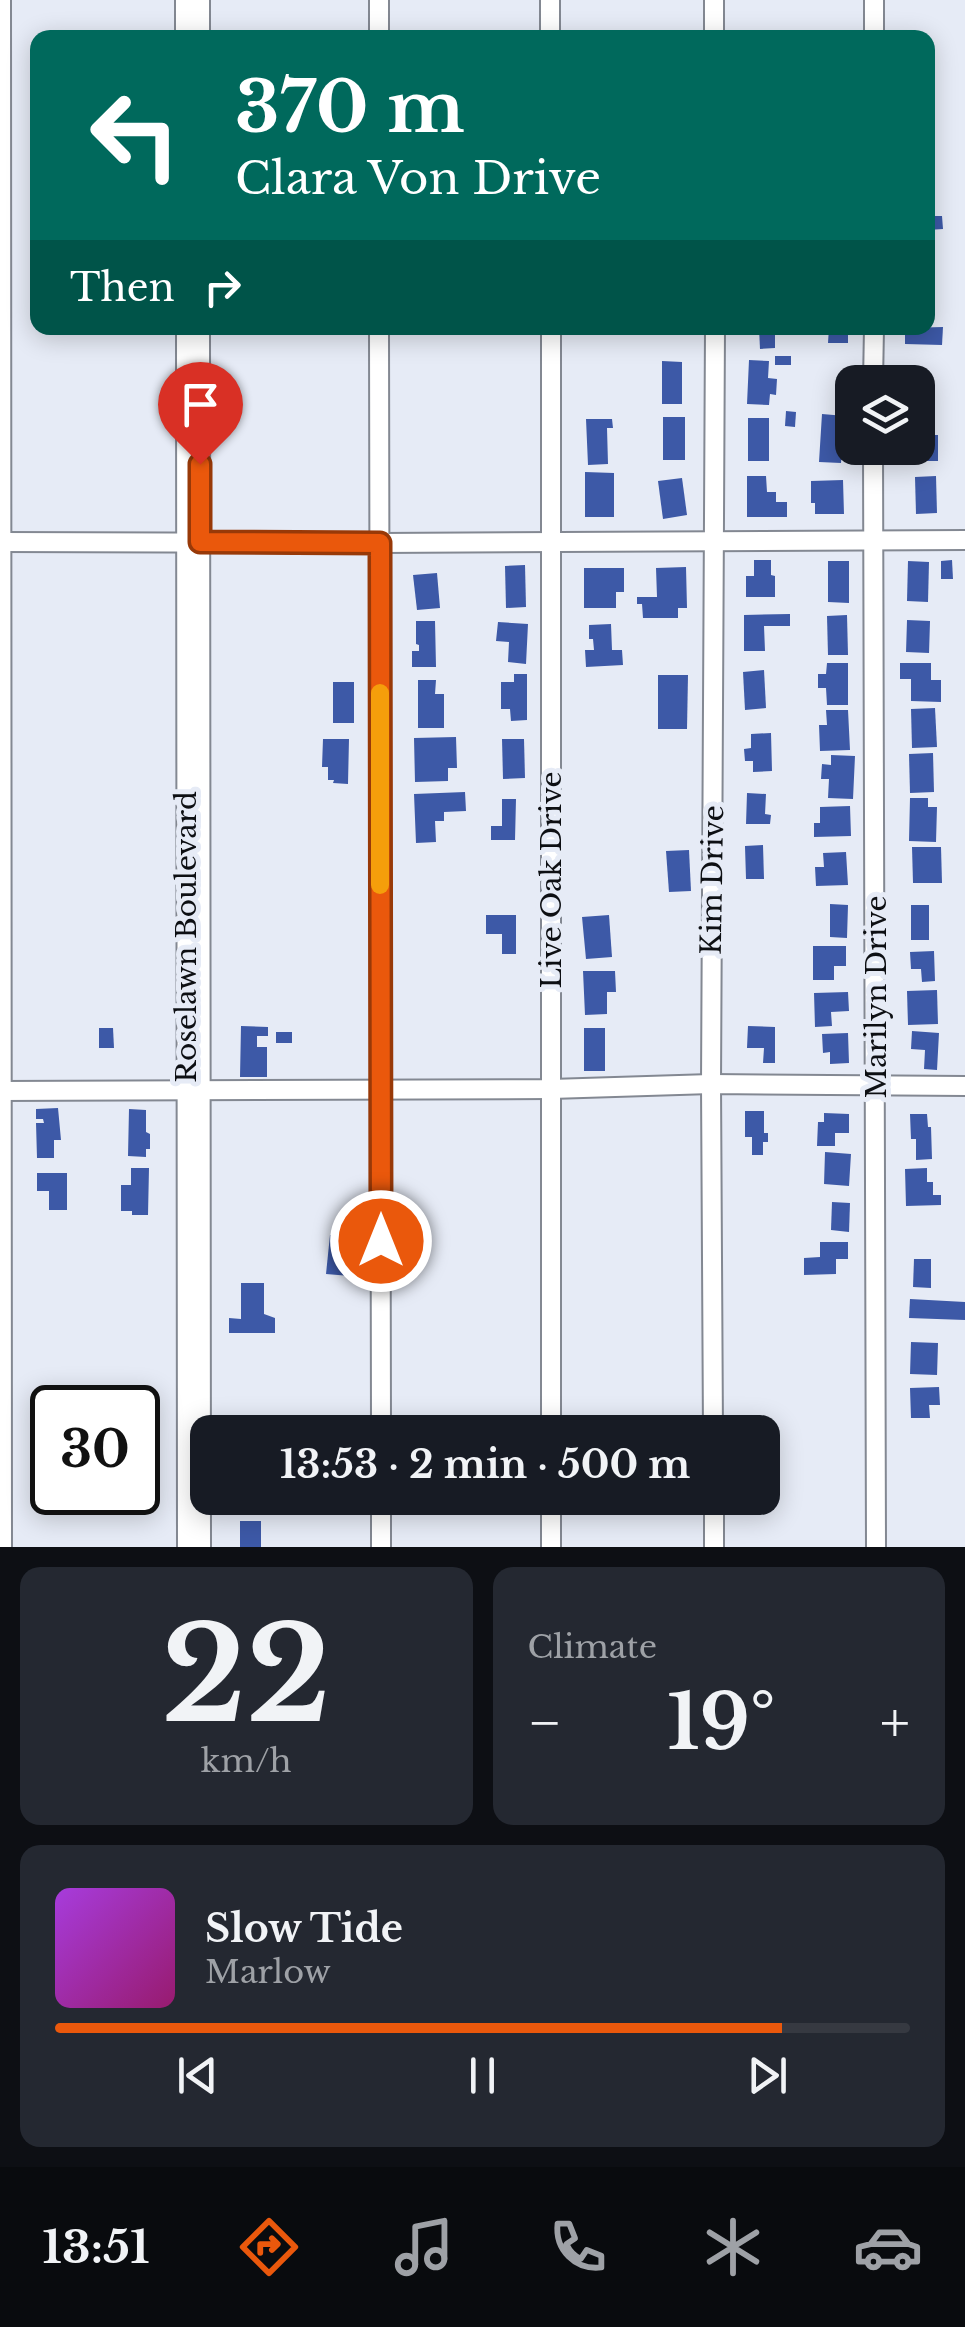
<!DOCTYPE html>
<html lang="en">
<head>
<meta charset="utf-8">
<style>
	body { margin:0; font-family:"Libre Baskerville",serif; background:#242831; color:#f1f3f6; height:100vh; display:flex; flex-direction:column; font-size:38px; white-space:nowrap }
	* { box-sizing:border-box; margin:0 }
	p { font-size:32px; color:#9ea1a6 }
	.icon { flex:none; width:55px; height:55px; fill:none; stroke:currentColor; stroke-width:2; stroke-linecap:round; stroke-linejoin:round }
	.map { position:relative; height:1547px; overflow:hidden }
	.sheet { display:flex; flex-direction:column; gap:20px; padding:20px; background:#0d0f14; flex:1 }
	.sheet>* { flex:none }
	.hud { position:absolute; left:30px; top:30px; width:905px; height:305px; border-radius:20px; box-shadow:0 5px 25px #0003; background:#00695c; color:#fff; overflow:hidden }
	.tools { position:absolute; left:835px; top:365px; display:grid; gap:20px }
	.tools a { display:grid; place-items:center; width:100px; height:100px; border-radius:20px; background:#171b24; box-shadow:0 5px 25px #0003; font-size:50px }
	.speed { position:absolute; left:30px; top:1385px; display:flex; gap:20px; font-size:50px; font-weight:700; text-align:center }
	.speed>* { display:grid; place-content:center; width:130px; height:130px; border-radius:50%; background:#171b24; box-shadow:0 5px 25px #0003; line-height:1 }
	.speed .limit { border:5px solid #111; border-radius:15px; background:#fff; color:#111 }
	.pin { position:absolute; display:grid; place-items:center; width:85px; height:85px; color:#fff; margin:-102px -42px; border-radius:50% 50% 50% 0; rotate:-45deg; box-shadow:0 0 10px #0007 }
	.pin .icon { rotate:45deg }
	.me { position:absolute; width:110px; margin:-55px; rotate:0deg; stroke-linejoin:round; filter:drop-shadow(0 0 8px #0008) }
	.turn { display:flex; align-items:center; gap:35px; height:210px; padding:0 40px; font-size:45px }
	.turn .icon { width:130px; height:130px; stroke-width:2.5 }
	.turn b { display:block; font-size:70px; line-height:85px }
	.then { display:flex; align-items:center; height:95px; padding:0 40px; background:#0003; gap:20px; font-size:38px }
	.big { font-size:75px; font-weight:700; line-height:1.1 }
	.sheet .tile { flex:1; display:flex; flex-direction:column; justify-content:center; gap:15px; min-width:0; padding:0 35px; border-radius:20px; background:#242831 }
	.sheet .dial { align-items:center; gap:0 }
	.dial b { font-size:130px; line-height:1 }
	.song { display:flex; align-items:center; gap:30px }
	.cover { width:120px; height:120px; border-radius:15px; background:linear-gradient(135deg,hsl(280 70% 55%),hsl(320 70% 35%)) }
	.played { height:10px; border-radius:5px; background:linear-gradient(90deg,#ea580c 85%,#363941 85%) }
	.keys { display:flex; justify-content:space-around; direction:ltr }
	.heat { display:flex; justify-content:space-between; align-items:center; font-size:55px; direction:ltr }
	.sheet .tiles { flex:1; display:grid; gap:20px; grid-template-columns:1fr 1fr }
	.tile:last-child { grid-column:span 2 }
	.trip { position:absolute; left:190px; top:1415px; width:590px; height:100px; border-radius:20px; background:#171b24; box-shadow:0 5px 25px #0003; font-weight:700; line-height:100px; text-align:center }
	.tabs { display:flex; height:160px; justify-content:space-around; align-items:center; background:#090b0e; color:#9ea1a6 }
	.tabs .icon { width:70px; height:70px }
	.tabs .current { color:#ea580c }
	.tabs b { font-size:45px; color:#f1f3f6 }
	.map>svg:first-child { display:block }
</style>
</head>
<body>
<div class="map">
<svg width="965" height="1547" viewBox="0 0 965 1547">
	<rect width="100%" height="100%" fill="#e6ebf6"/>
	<g fill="#3d59a7">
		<polygon points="928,174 930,174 933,216 942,216 943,229 928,230"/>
		<polygon points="943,327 942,345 905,344 905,328"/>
		<polygon points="759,328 775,328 775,348 760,349"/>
		<polygon points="829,328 848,328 848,343 828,343"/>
		<rect x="775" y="356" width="16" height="9"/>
		<polygon points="749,360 769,361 768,378 777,379 776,395 770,394 769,405 747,404"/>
		<polygon points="662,361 682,362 682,404 662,404"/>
		<polygon points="786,411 796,412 795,427 785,426"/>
		<polygon points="822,414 845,416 841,463 819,462"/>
		<polygon points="918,415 928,415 928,435 938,435 938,461 905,461 904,448 918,448"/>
		<rect x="663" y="417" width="22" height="43"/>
		<rect x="748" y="418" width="21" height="43"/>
		<polygon points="586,419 612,419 613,428 607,428 608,464 588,465"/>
		<polygon points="585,472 614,473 614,517 585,517"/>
		<polygon points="747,476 766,476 767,492 776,492 776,502 787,502 787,517 747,517"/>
		<polygon points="936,476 937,513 916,514 915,477"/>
		<polygon points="682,478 687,515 663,519 658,481"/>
		<polygon points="843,480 844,514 815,514 815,503 811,503 811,481"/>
		<polygon points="754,560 771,560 771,575 775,576 775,597 746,597 746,576 754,576"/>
		<polygon points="952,560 953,579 941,579 941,561"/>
		<polygon points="828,561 849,561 849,603 828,602"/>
		<polygon points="908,561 929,562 928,602 907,601"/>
		<polygon points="525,565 526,607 506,608 505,566"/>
		<polygon points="686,567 687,608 678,608 678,618 643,618 642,604 637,604 637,597 657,597 656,568"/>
		<polygon points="584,568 624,568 624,592 616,592 616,608 584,608"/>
		<polygon points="437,573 440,608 417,610 413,575"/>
		<polygon points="790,614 790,626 764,626 765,651 744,651 744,615"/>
		<polygon points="847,615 848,655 828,655 827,616"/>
		<polygon points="907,620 930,621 929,653 906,652"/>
		<polygon points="416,621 435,621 436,667 412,667 412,651 419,651 419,645 416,644"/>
		<polygon points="498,622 528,624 526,664 508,662 509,642 496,641"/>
		<polygon points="611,624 612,650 622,650 623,665 586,667 585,650 594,650 593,639 589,639 589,625"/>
		<polygon points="827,663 848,663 848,705 827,705 826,688 818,688 818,674 826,674"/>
		<polygon points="900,663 931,663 931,680 941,680 941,702 911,701 911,679 900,679"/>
		<polygon points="764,670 766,708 745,710 743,672"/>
		<polygon points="514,674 527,674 527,720 511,721 510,709 501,709 501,682 514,682"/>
		<polygon points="658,675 688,675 687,729 658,729"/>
		<polygon points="418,680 436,680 435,694 444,694 444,728 418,728"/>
		<rect x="333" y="682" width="21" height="41"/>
		<polygon points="935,708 937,747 912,748 911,709"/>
		<polygon points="826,710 848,710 850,750 820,751 819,725 827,725"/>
		<polygon points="771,733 772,771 753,772 753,761 745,761 744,749 751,748 751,734"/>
		<polygon points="456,737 457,768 448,768 448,781 415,782 414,738"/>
		<polygon points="323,739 349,739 348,784 333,783 334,780 328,780 328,767 322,767"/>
		<polygon points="502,739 524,739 525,778 503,779"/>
		<polygon points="933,753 934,792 910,793 909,754"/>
		<polygon points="831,755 855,756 853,799 828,798 829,779 821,779 822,764 831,765"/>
		<polygon points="465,792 466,811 444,812 444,821 435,821 436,842 416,843 414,794"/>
		<polygon points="747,793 766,794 765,814 771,815 770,824 746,824"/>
		<polygon points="910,798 928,798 928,807 937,807 936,842 909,841"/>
		<polygon points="502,799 516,799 515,840 491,840 491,826 502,826"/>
		<polygon points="850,806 851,836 814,837 814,823 820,823 820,807"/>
		<polygon points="763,845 764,879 746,879 745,846"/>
		<polygon points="912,847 941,847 942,883 913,883"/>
		<polygon points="689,850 691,891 669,892 666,851"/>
		<polygon points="846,852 848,885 816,886 815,867 824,867 823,853"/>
		<polygon points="830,904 848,905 847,938 830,937"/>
		<rect x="911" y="905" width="18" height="35"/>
		<polygon points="486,915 516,915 516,954 502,954 502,934 486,934"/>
		<polygon points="609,915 612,957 586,959 582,917"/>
		<polygon points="813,946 846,946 846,966 834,966 834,980 813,980"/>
		<polygon points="934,951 935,981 922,982 921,969 911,969 910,952"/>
		<polygon points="583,971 615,971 616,992 607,992 607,1014 585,1015"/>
		<polygon points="937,990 938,1024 908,1025 907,991"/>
		<polygon points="848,992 849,1011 831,1012 832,1026 815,1027 814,993"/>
		<polygon points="241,1026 268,1027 268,1036 257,1036 257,1047 267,1047 267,1077 240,1077"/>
		<polygon points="748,1026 775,1027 775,1063 763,1063 764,1048 747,1048"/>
		<polygon points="99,1028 113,1028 114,1048 99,1048"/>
		<rect x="584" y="1028" width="21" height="43"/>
		<polygon points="912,1031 939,1033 937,1070 924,1069 925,1050 911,1049"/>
		<rect x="276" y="1032" width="16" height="11"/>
		<polygon points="848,1033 849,1063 830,1064 830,1052 823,1053 822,1034"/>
		<polygon points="58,1108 61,1140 54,1140 54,1158 37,1158 36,1123 44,1123 43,1119 36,1119 36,1109"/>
		<polygon points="129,1109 146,1110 146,1132 150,1134 150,1149 146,1149 146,1157 128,1156"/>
		<polygon points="745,1111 764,1111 764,1133 768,1133 768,1142 763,1142 763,1155 752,1155 752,1137 745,1137"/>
		<polygon points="824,1113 849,1114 849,1133 835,1133 835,1146 817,1146 818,1122 824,1122"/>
		<polygon points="910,1114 927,1114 928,1127 931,1127 932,1159 916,1160 916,1139 911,1139"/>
		<polygon points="825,1152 851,1154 849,1186 824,1184"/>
		<polygon points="131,1168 149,1168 148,1215 132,1215 132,1211 121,1211 121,1185 131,1185"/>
		<polygon points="927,1168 927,1182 933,1182 933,1195 941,1195 941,1205 906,1206 905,1169"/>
		<polygon points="37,1173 67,1173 67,1210 49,1210 49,1191 37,1191"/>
		<polygon points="832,1202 850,1203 849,1232 831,1230"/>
		<polygon points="330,1235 354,1237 350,1276 326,1274"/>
		<polygon points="820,1242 848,1242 848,1259 836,1259 836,1274 804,1275 804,1258 820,1257"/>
		<polygon points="914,1259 931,1259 931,1288 913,1287"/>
		<polygon points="241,1283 264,1283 264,1314 275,1318 275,1333 229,1333 229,1318 241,1319"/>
		<polygon points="910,1299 965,1302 965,1320 909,1318"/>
		<polygon points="911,1342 938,1343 937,1375 910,1374"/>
		<polygon points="939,1387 940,1405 929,1405 930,1418 911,1418 910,1388"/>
		<rect x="241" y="1498" width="29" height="8"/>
		<rect x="240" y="1521" width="21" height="26"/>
	</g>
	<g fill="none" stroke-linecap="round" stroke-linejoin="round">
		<g stroke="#838892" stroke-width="22">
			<g id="minor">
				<polyline points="1,0 2,1547"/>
				<polyline points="185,0 185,38"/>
				<polyline points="200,0 200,38"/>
				<polyline points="379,0 379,38"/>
				<polyline points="550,0 550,38"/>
				<polyline points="714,0 714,38"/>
				<polyline points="874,38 874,0"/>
				<polyline points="186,328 187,1547"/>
				<polyline points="200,328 201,1547"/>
				<polyline points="379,328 381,1432"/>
				<polyline points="551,328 551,1432"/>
				<polyline points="873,382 874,328"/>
				<polyline points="873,448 876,1547"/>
				<polyline points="0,542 380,543 965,540"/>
				<polyline points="0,1091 551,1089 711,1084 965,1086"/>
				<polyline points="713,1432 711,1084 715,328"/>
				<polyline points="381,1498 381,1547"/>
				<polyline points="551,1498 551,1547"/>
				<polyline points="714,1498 714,1547"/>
			</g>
		</g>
		<use href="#minor" stroke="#fff" stroke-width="18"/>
	</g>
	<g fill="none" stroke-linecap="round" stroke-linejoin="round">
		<g stroke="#983908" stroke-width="25">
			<polyline id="route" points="200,464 200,542 380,543 381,1241"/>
		</g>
		<use href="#route" stroke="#ea580c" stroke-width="18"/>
		<polyline stroke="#f59e0b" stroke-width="18" points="380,693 380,885"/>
	</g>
	<g text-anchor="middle" stroke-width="10" stroke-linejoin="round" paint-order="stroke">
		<g font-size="28" fill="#0d0f13" stroke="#e6ebf6">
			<text transform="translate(551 880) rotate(-90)" y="10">Live Oak Drive</text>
			<text transform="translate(712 880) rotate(-89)" y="10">Kim Drive</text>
			<text transform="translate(186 937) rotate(-90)" y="10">Roselawn Boulevard</text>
			<text transform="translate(876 997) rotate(-90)" y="10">Marilyn Drive</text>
		</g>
	</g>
</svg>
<div class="tools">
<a><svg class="icon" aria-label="layers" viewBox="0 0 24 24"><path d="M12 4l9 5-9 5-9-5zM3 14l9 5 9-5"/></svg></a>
</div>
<div class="speed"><div class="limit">30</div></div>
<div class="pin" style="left:200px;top:464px;background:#d93025"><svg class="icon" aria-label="arrive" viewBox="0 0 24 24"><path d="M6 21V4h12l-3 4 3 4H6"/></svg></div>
<svg class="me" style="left:381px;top:1241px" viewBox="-20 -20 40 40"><circle r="17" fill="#ea580c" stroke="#fff" stroke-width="3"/><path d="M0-11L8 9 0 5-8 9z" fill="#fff"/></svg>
<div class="trip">13:53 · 2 min · 500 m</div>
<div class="hud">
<div class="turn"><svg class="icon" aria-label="left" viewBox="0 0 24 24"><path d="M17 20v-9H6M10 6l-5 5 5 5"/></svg><div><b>370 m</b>Clara Von Drive</div></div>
<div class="then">Then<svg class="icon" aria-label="right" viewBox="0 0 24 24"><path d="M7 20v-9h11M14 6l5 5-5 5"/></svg></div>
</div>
</div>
<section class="sheet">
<div class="tiles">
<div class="tile dial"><b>22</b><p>km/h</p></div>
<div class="tile"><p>Climate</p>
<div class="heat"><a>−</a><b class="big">19°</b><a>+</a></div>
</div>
<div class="tile">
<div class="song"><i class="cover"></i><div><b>Slow Tide</b><p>Marlow</p></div></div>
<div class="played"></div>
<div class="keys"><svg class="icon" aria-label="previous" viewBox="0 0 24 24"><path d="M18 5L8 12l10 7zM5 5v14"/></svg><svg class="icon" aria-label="pause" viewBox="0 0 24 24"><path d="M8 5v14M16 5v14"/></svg><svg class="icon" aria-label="next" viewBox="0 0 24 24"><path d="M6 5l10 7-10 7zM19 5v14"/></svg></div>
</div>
</div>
</section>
<nav class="tabs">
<b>13:51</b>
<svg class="icon current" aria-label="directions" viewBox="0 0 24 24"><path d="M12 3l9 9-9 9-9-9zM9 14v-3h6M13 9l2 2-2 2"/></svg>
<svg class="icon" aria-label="music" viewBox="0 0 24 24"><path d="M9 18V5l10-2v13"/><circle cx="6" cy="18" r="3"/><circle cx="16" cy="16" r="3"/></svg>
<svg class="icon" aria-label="phone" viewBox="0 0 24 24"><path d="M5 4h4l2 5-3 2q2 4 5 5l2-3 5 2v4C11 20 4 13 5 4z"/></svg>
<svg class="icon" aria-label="climate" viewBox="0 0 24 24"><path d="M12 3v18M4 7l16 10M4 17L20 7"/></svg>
<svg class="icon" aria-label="car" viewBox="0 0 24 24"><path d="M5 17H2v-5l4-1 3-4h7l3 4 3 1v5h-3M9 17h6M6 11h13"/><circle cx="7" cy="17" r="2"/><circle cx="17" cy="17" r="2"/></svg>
</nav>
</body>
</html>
